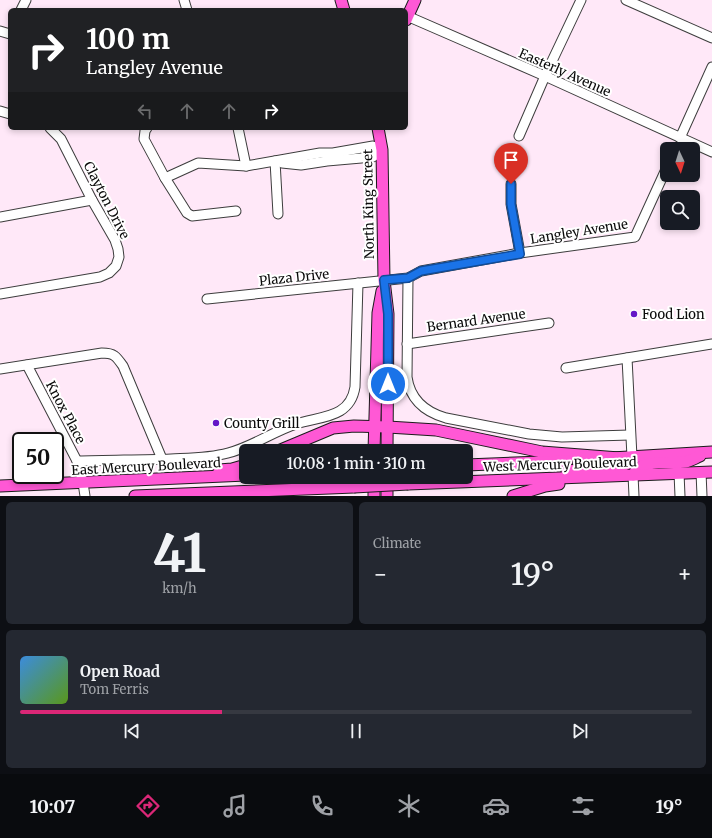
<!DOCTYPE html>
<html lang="en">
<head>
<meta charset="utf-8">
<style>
	body { margin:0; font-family:Merriweather,serif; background:#242831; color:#f1f3f6; height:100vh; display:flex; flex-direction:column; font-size:15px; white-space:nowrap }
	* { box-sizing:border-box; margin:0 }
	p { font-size:13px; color:#9ea1a6 }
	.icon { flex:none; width:22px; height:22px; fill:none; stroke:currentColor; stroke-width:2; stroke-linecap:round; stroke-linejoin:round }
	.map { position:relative; height:496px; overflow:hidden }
	.drawer { display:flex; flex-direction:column; gap:6px; padding:6px; background:#0d0f14; flex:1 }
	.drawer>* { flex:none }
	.guide { position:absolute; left:8px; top:8px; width:400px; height:122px; border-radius:6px; box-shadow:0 2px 6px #0003; background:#202124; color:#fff; overflow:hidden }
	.needle { width:26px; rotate:176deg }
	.tools { position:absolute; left:660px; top:142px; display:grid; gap:8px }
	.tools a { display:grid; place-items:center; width:40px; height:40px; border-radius:6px; background:#171b24; box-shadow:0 2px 6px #0003; font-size:20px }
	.speed { position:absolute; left:12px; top:432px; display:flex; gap:8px; font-size:20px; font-weight:700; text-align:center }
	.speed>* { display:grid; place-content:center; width:52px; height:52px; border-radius:50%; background:#171b24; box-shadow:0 2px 6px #0003; line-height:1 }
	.speed .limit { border:2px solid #111; border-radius:6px; background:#fff; color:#111 }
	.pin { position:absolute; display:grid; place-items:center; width:34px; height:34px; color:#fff; margin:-41px -17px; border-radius:50% 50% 50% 0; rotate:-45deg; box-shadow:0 0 4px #0007 }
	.pin .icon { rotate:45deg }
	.me { position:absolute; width:44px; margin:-22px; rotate:0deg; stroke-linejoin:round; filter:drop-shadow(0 0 3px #0008) }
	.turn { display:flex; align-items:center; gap:14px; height:84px; padding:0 12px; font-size:18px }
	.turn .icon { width:52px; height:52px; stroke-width:2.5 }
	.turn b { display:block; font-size:28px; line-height:34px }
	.lanes { display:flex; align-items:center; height:38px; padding:0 12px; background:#0003; justify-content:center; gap:20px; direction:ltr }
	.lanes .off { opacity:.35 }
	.big { font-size:30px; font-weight:600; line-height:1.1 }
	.drawer .card { flex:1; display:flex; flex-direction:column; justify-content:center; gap:6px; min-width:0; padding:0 14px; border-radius:6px; background:#242831 }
	.drawer .dial { align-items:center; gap:0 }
	.dial b { font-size:52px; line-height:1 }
	.song { display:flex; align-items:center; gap:12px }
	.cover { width:48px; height:48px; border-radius:6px; background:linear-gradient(135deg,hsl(210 70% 55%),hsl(90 70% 35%)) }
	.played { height:4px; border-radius:2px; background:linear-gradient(90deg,#db2777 30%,#363941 30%) }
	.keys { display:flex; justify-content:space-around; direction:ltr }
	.heat { display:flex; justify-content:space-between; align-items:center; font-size:22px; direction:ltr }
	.drawer .tiles { flex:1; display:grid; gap:6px; grid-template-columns:1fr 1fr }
	.card:last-child { grid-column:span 2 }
	.trip { position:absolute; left:239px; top:444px; width:234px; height:40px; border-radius:6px; background:#171b24; box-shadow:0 2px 6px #0003; font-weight:600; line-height:40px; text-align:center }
	.dock { display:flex; height:64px; justify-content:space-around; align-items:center; background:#090b0e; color:#9ea1a6 }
	.dock .icon { width:28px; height:28px }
	.dock .current { color:#db2777 }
	.dock b { font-size:18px; color:#f1f3f6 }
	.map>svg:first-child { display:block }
</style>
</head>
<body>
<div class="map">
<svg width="712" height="496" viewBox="0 0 712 496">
	<rect width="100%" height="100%" fill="#ffe8f8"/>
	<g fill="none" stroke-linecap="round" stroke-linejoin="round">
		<g stroke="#3d3d3d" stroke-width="11">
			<g id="minor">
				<polyline points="184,0 187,10"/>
				<polyline points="626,0 712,38"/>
				<polyline points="21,10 26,0"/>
				<polyline points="407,16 545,76 712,152"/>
				<polyline points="0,31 10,34"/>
				<polyline points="0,111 10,114"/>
				<polyline points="147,128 145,131 144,139 165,178 187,213 192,216 236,211"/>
				<polyline points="238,128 246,166"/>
				<polyline points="519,136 545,76 581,0"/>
				<polyline points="680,138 712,67"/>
				<polyline points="675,149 676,148"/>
				<polyline points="275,161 278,214"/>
				<polyline points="282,163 301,165 327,161 373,157 382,150"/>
				<polyline points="165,178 198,163 246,166 320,153 333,153 373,146 382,150"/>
				<polyline points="511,184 511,204 520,253"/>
				<polyline points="0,217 92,200"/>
				<path d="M408 278 407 377C410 399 425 412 446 418L529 434 562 437 630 435"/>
				<polyline points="0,294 100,277 109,273 116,266 119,257 118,249 115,240 92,200 61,139 50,128"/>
				<polyline points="207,299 408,278 421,271 520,253 635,237 667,167"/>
				<polyline points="407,344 549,323"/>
				<polyline points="627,358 632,457"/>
				<polyline points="27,365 77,461 83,483 85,496"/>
				<polyline points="566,368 712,344"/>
				<path d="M0 369 102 353C114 353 116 356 123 366L162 459"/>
				<path d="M77 461C108 460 140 460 171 459 191 458 210 458 228 453 252 447 272 432 296 424 320 416 350 419 355 387L358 283"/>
				<polyline points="701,472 702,496"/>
				<polyline points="679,473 680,496"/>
				<polyline points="633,475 634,496"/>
			</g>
		</g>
		<g stroke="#1b1b1b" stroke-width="13">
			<g id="major">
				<polyline points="341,0 344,10"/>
				<polyline points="406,20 415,0"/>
				<polyline points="378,128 382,150 384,280 388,314 387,451"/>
				<polyline points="278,451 333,428 354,426 388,427 436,430 542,452 619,458"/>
				<polyline points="374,451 378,313 382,291"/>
				<polyline points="612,458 712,452"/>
				<polyline points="466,465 567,461"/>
				<polyline points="219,470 232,469 246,465"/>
				<polyline points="567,471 622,466 629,463 632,457"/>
				<path d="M633 475C642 458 670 464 685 462 691 461 695 458 700 456"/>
				<polyline points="408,484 712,472"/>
				<polyline points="0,486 246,475"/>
				<polyline points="135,496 354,487"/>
				<polyline points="374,496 374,477"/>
				<polyline points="387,496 387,477"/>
				<polyline points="513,496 545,486 559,484"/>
			</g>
		</g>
		<use href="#minor" stroke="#fff" stroke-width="9"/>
		<use href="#major" stroke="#ff58d5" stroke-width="11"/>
		<g stroke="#1b1b1b" stroke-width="13" stroke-linecap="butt">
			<polyline id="major-bridge" points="354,487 408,484"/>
		</g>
		<use href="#major-bridge" stroke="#ff58d5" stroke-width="11"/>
	</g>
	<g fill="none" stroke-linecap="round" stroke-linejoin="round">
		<g stroke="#114b97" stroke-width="10">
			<polyline id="route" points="388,384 388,314 384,280 408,278 421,271 520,254 511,204 511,184"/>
		</g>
		<use href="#route" stroke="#1a73e8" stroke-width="7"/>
	</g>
	<g fill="#6416c7" stroke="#fff" stroke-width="1.5">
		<circle cx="634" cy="314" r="4"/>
		<circle cx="216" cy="423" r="4"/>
	</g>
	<g text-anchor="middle" stroke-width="4" stroke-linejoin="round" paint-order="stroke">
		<g font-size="13" fill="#0a0a0a" stroke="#fff">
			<text transform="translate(565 72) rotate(24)" y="5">Easterly Avenue</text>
			<text transform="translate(107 200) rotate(63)" y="5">Clayton Drive</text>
			<text transform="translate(368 204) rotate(-91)" y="5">North King Street</text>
			<text transform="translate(579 231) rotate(-9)" y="5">Langley Avenue</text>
			<text transform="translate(294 277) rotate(-6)" y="5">Plaza Drive</text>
			<text transform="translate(476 320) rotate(-8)" y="5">Bernard Avenue</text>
			<text transform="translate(66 412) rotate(62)" y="5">Knox Place</text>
			<text transform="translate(560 464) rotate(-2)" y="5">West Mercury Boulevard</text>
			<text transform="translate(146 466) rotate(-3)" y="5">East Mercury Boulevard</text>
		</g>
		<g font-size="13" fill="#0a0a0a" stroke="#fff" text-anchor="start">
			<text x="642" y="319">Food Lion</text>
			<text x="224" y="428">County Grill</text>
		</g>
	</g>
</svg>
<div class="tools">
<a><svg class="needle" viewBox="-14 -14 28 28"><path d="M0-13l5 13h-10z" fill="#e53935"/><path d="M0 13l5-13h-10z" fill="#9ea1a6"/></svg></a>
<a><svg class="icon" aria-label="search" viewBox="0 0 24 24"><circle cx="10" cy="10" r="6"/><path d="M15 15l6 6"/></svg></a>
</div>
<div class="speed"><div class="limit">50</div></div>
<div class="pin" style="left:511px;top:184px;background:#d93025"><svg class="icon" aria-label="arrive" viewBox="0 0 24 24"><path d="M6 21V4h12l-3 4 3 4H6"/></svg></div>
<svg class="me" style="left:388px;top:384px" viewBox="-20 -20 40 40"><circle r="17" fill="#1a73e8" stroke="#fff" stroke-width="3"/><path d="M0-11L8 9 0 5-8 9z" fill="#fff"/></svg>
<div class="trip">10:08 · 1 min · 310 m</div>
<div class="guide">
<div class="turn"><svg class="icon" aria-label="right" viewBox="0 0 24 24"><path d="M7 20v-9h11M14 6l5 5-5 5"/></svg><div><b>100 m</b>Langley Avenue</div></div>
<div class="lanes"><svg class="icon off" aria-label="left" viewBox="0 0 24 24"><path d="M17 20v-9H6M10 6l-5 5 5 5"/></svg><svg class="icon off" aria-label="ahead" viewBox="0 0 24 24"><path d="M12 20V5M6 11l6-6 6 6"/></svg><svg class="icon off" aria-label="ahead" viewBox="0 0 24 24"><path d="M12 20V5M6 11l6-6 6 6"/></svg><svg class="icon" aria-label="right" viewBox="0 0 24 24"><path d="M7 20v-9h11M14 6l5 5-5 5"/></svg></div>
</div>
</div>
<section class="drawer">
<div class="tiles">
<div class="card dial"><b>41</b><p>km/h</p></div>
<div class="card"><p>Climate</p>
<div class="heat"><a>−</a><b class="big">19°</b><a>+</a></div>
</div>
<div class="card">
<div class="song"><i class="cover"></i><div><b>Open Road</b><p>Tom Ferris</p></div></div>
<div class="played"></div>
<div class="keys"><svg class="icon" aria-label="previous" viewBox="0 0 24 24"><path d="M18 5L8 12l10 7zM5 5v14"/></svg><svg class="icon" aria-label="pause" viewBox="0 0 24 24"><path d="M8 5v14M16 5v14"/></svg><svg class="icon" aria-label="next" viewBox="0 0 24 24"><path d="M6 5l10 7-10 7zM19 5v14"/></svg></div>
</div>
</div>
</section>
<nav class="dock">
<b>10:07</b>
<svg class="icon current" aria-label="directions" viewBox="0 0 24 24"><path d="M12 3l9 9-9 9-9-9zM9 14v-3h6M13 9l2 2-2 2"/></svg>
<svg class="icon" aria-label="music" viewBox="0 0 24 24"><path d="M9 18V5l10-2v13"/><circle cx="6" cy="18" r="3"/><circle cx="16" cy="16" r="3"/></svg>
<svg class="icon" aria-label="phone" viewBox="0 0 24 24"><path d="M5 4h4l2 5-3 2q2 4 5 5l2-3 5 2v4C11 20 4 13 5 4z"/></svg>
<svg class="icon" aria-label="climate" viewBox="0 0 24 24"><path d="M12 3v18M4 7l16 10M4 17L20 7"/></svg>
<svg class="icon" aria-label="car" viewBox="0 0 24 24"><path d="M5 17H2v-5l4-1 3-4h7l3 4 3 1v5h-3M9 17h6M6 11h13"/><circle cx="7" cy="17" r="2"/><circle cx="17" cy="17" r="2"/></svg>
<svg class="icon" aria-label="filters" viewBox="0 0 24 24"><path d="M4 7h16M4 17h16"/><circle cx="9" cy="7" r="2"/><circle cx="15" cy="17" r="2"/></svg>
<b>19°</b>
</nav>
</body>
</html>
